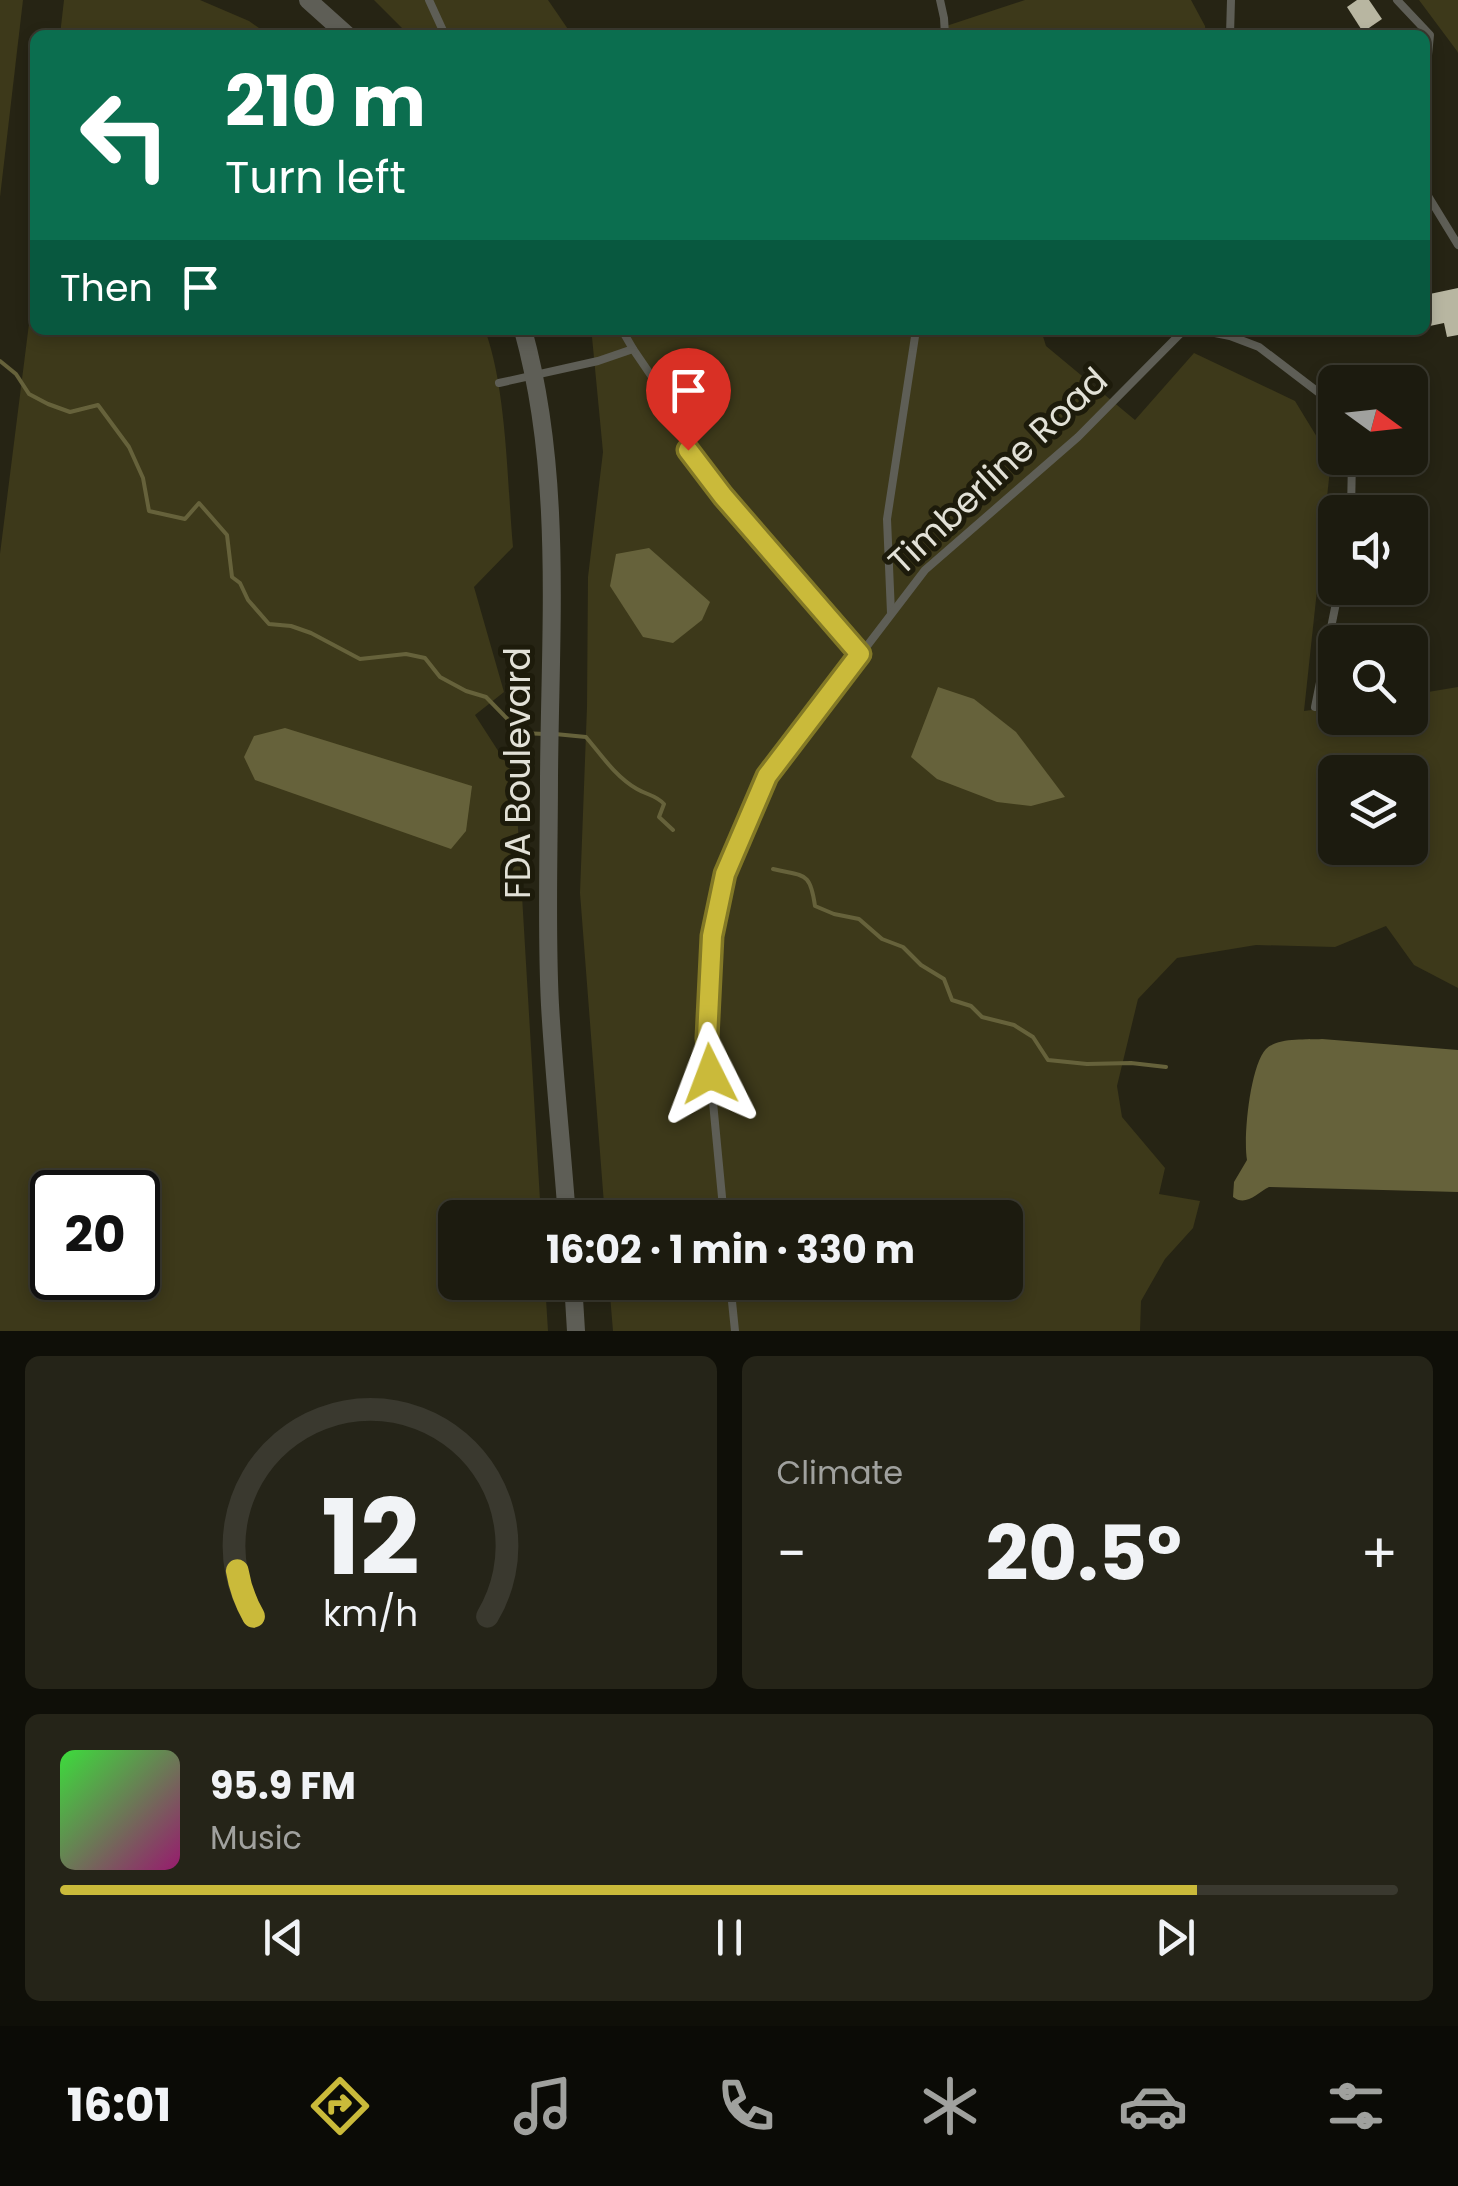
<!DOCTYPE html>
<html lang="en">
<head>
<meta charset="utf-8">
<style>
	body { margin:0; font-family:Poppins,sans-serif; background:#252418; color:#f1f3f6; height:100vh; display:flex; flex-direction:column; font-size:38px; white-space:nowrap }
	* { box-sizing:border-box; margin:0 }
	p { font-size:32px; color:#a0a19e }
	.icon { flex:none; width:55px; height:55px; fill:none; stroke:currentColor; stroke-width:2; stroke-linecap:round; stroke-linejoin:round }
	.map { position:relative; height:1331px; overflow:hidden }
	.panel { display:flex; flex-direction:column; gap:25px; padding:25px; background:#0f0f08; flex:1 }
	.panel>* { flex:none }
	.guide { position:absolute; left:30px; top:30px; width:1400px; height:305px; border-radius:15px; box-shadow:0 5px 15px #0003,0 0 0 2px #3a392f; background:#0b6e4f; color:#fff; overflow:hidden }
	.needle { width:65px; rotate:105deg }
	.tools { position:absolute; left:1318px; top:365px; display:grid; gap:20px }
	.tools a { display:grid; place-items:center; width:110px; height:110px; border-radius:15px; background:#1c1b0f; box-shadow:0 5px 15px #0003,0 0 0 2px #3a392f; font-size:50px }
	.speed { position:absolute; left:30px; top:1170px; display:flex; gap:20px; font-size:50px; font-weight:700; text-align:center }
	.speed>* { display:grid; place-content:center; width:130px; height:130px; border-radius:50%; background:#1c1b0f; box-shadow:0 5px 15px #0003,0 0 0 2px #3a392f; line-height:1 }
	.speed .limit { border:5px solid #111; border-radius:15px; background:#fff; color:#111 }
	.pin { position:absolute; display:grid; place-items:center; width:85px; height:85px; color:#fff; margin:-102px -42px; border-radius:50% 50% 50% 0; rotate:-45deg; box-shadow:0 0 10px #0007 }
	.pin .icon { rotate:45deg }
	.me { position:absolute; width:110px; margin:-55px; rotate:357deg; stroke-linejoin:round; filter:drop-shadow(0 0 8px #0008) }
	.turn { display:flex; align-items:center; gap:35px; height:210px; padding:0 30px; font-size:45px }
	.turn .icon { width:130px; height:130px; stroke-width:2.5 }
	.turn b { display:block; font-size:70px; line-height:85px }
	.then { display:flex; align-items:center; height:95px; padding:0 30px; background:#0003; gap:20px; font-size:38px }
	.big { font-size:75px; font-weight:700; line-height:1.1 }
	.panel .card { flex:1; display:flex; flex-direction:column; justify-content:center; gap:15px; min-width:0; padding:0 35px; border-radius:15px; background:#252418 }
	.panel .dial { align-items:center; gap:0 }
	.dial svg { height:260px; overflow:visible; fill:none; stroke:#3a392f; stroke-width:7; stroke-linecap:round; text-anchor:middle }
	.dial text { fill:#f1f3f6; stroke:none }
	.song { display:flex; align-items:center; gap:30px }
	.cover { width:120px; height:120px; border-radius:15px; background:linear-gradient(135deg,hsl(120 70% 55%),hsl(320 70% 35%)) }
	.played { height:10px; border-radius:5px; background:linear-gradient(90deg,#caba3a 85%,#3a392f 85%) }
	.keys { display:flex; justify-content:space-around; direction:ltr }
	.heat { display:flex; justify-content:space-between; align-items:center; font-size:55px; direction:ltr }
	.panel .tiles { flex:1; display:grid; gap:25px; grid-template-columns:1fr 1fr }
	.card:last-child { grid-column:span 2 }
	.trip { position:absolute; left:438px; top:1200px; width:585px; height:100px; border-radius:15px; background:#1c1b0f; box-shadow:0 5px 15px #0003,0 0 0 2px #3a392f; font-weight:700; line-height:100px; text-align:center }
	.tabs { display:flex; height:160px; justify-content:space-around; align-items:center; background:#0b0b06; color:#a0a19e }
	.tabs .icon { width:70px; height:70px }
	.tabs .selected { color:#caba3a }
	.tabs b { font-size:45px; color:#f1f3f6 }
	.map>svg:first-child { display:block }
</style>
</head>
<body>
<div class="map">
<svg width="1458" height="1331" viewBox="0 0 1458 1331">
	<rect width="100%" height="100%" fill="#262414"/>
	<g fill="#3d391a" fill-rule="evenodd">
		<polygon points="0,0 23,0 0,197"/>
		<polygon points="64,0 200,0 249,21 269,35 60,35"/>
		<polygon points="374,0 548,0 572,35 409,35"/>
		<polygon points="1025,0 1191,0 1205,26 1206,35 919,35"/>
		<polygon points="1419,0 1458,0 1458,53 1457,51"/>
		<path d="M35 276V330H485C507 390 507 482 513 547L474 587 504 692 475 715 515 777 541 1217 455 1218V1282L545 1283 548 1331H0V554ZM52 1192H138V1278H52Z"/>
		<path d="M590 330H1041L1046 346 1135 420 1194 353 1295 401 1331 460 1304 711 1335 707V718H1410V695L1458 687V988L1414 965 1386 926 1335 947 1256 945 1177 958 1138 999 1117 1086 1122 1117 1165 1168 1159 1194 1200 1201 1193 1228 1165 1259 1141 1301 1140 1331H613L609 1283 1005 1282V1218L605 1217 580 893 587 707 588 577 603 452 592 337ZM1335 772H1410V848H1335Z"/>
	</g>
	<g fill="#66623b">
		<polygon points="649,548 710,602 702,620 673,643 643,637 610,586 616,554"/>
		<polygon points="938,687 974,699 1016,732 1065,797 1031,806 997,802 937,779 911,757"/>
		<polygon points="285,728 472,786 466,831 451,849 255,780 244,757 254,736"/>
		<path d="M1322 1039 1458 1050V1192L1269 1187C1257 1193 1246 1207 1233 1197L1234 1182 1247 1160C1243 1138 1250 1066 1266 1049 1279 1037 1305 1040 1322 1039Z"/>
	</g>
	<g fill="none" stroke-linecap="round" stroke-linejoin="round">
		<g stroke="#66623b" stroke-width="4">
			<polyline points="0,361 16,374 29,394 48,404 70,412 98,405 129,447 143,478 149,511 185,519 199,503 227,535 232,577 240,583 248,600 269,624 291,626 311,633 360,659 406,654 425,658 440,677 466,691 486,697 521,733 545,734"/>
			<path d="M555 734 586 737C601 755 616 777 637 789 647 795 656 795 664 804L659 817 673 830"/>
			<path d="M773 869C804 877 810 870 815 906L834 914 859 919 882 939 903 947 921 965 944 979 952 1000 971 1006 982 1017 1014 1025 1033 1037 1048 1060 1087 1064 1131 1063 1166 1067"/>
		</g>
	</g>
	<g fill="#b8b6a1">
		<polygon points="1357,0 1369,0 1382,19 1363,32 1347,7"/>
		<polygon points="1458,288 1458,335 1447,337 1444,323 1425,327 1425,295"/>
	</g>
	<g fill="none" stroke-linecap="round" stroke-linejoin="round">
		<g stroke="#5e5e56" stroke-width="8">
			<polyline points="429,0 445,35"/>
			<polyline points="940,0 944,18 945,35"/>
			<polyline points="1397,0 1430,35 1425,85"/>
			<polyline points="1230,35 1231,0"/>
			<polyline points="1425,191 1458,245"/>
			<polyline points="1200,330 1230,336 1259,347 1335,405"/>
			<polyline points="633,349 663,393 688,451 723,496 861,655"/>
			<polyline points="499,383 598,361 633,349 622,330"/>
			<polyline points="1351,512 1352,458"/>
			<polyline points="891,613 887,519 916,330"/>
			<polyline points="1315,707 1339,588"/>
			<polyline points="724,1218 707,1039 713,936 725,875 767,777 925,570 1078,437 1184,330"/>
			<polyline points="730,1282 735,1331"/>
		</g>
		<g stroke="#5e5e56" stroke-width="18">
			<polyline points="308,0 347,35"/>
			<path d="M523 330C563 474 550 629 549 777 549 853 546 929 550 1005 554 1076 562 1147 567 1218"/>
			<polyline points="573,1282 576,1331"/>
		</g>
	</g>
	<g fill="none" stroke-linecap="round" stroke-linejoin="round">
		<g stroke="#837926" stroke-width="25">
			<polyline id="route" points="688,450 723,496 860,654 767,776 725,874 712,936 707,1038 710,1074"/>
		</g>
		<use href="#route" stroke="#caba3a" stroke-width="18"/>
	</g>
	<g text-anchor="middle" stroke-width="10" stroke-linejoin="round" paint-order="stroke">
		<g font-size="35" fill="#e2e1d7" stroke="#1d1b0b">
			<text transform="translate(998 471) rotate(-43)" y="12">Timberline Road</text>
			<text transform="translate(518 773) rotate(-90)" y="12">FDA Boulevard</text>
		</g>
	</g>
</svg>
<div class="tools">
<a><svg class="needle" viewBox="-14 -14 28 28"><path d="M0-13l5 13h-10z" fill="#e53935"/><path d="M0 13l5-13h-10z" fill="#a0a19e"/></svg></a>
<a><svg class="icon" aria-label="sound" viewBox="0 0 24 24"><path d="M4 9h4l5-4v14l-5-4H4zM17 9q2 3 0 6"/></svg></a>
<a><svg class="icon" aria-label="search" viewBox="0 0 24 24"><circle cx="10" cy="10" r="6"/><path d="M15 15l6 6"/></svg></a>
<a><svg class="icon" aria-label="layers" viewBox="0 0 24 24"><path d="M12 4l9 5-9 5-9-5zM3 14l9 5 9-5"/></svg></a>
</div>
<div class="speed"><div class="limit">20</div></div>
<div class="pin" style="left:688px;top:450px;background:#d93025"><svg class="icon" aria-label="arrive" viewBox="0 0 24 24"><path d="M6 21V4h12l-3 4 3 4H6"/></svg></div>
<svg class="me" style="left:710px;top:1074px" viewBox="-20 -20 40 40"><path d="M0-17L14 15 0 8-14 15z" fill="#caba3a" stroke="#fff" stroke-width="4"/></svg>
<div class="trip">16:02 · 1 min · 330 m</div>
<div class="guide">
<div class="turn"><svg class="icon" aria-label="left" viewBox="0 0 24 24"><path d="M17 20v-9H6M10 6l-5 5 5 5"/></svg><div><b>210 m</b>Turn left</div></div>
<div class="then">Then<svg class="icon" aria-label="arrive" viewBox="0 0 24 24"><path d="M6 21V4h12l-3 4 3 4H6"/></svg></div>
</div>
</div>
<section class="panel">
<div class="tiles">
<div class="card dial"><svg viewBox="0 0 100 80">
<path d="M14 69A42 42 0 1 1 86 69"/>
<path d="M14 69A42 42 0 0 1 9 55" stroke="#caba3a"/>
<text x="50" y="56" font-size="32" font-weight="700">12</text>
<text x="50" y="72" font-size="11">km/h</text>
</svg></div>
<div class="card"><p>Climate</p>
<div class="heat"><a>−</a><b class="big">20.5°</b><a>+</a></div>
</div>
<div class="card">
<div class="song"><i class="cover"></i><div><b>95.9 FM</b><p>Music</p></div></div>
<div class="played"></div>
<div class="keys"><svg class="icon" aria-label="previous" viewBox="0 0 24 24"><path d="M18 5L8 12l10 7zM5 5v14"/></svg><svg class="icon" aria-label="pause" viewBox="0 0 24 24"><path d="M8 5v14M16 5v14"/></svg><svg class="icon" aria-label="next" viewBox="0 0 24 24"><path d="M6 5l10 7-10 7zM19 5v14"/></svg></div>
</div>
</div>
</section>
<nav class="tabs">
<b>16:01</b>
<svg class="icon selected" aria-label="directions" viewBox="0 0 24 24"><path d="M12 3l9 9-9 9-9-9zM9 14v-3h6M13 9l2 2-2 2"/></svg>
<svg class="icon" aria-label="music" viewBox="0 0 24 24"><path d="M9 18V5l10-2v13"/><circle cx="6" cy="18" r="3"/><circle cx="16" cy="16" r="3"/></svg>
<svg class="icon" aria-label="phone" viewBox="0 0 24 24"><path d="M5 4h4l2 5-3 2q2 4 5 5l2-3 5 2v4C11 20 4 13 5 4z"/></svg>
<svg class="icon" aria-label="climate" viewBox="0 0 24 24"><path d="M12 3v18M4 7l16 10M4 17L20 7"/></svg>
<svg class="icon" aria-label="car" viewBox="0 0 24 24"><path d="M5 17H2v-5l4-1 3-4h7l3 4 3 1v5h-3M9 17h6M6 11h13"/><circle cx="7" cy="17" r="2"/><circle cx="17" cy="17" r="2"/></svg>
<svg class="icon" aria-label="filters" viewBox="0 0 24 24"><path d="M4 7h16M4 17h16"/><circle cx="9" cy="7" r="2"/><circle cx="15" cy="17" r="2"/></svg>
</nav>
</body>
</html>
